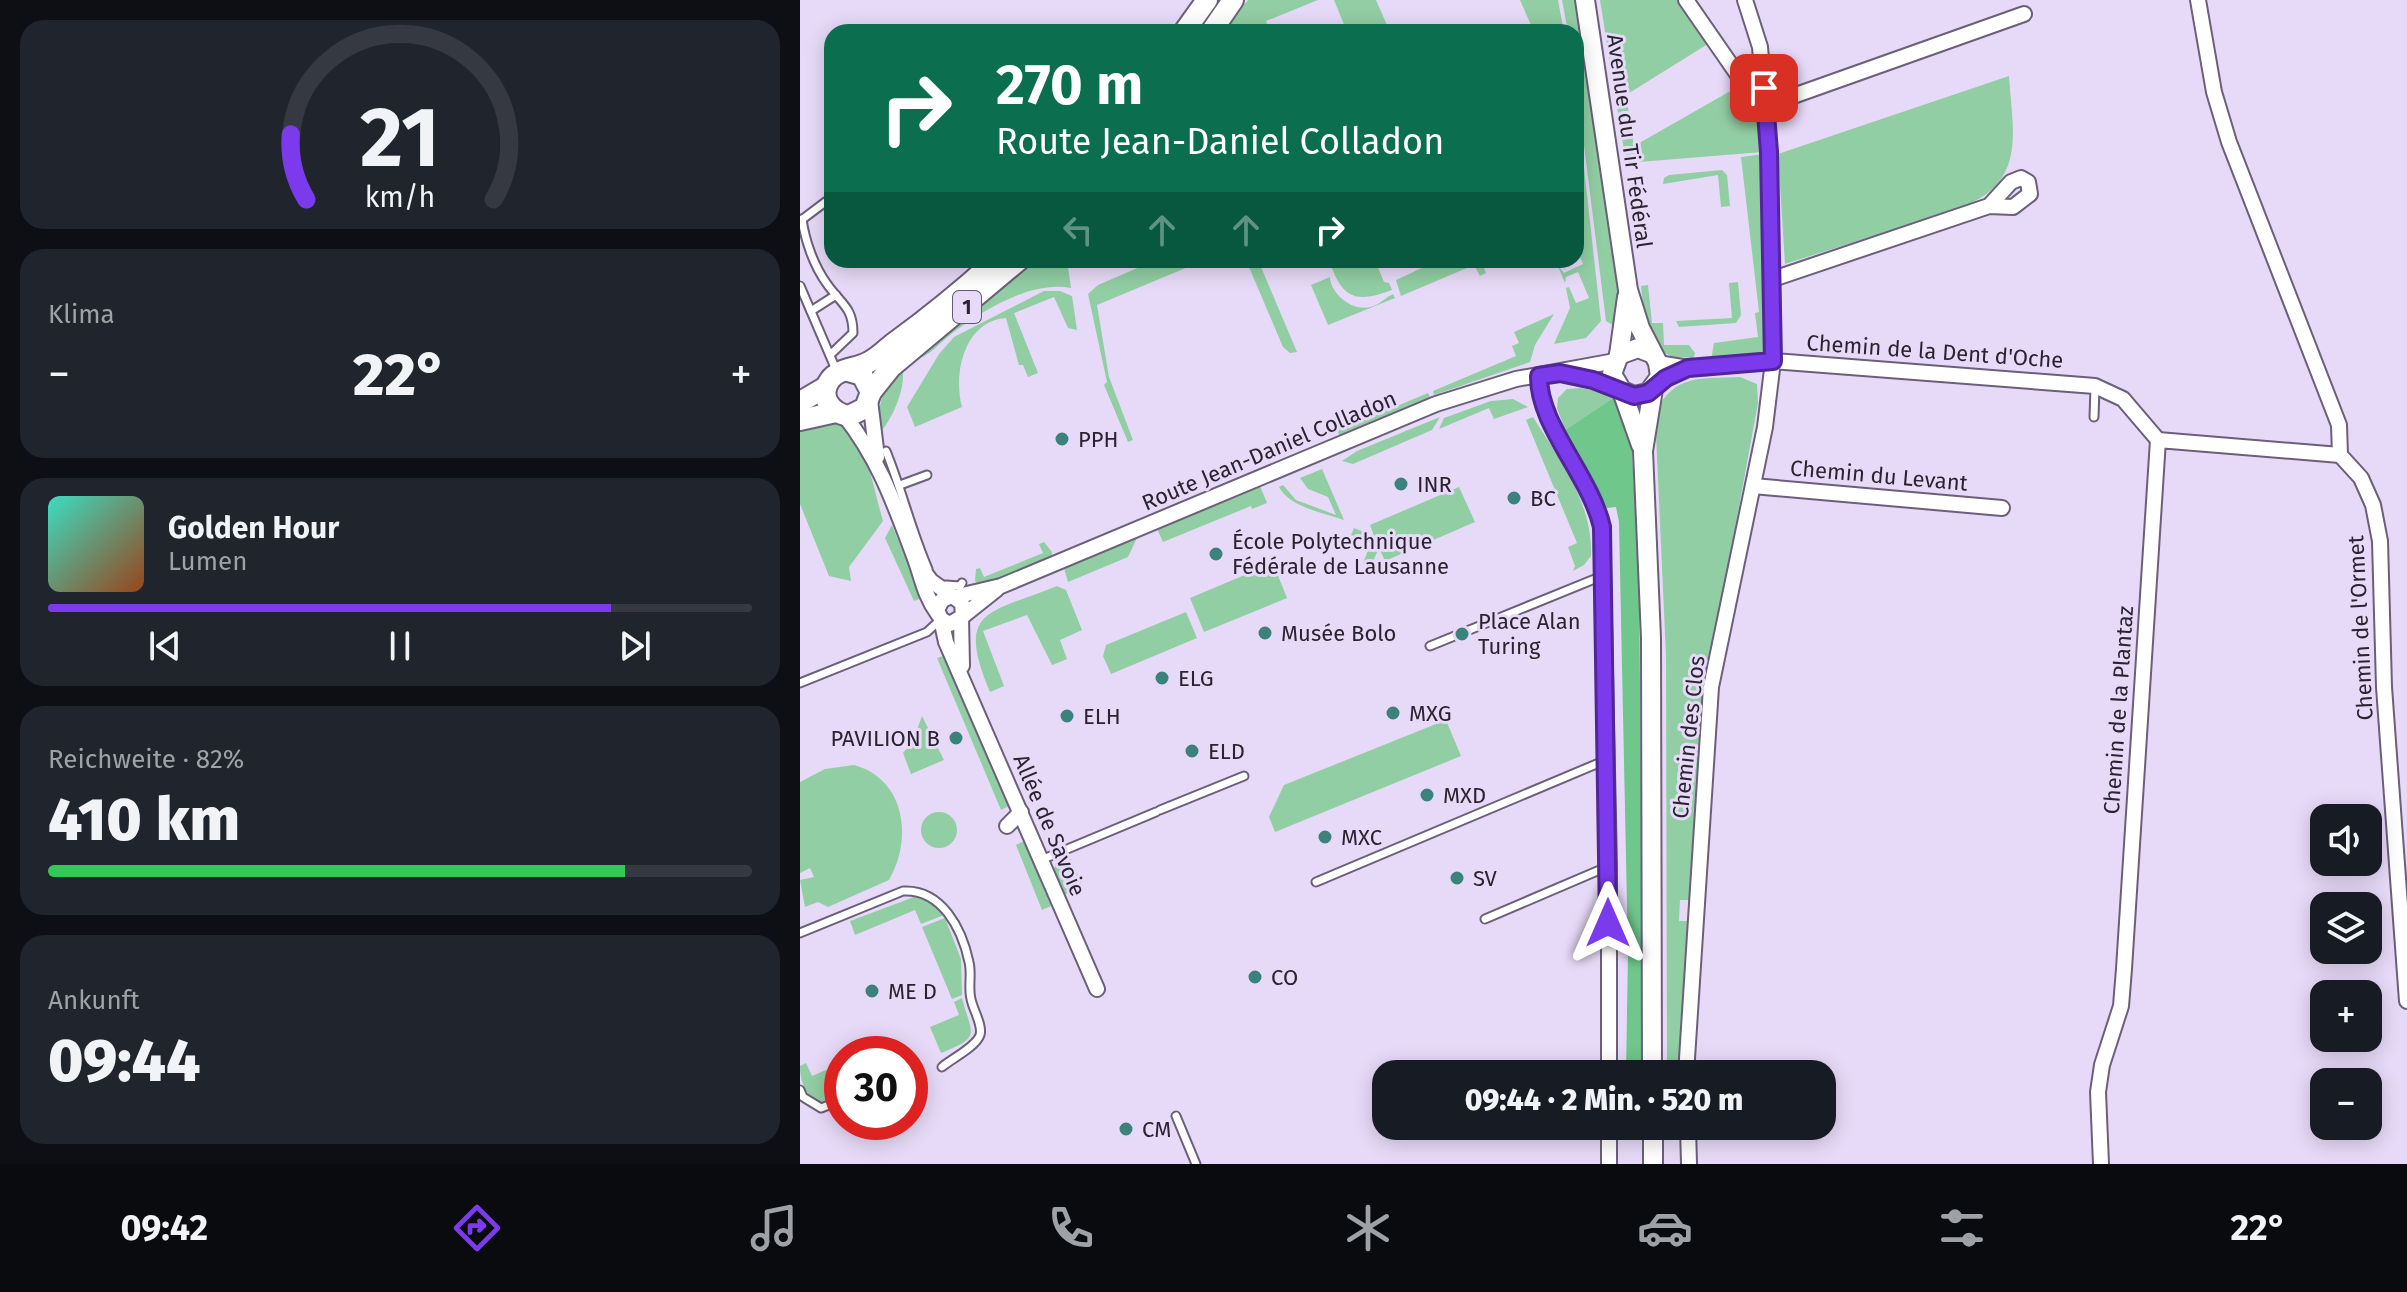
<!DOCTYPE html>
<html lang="de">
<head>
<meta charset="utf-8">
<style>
	body { margin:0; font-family:"Fira Sans",sans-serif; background:#20242c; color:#f1f3f6; height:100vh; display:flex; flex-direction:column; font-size:30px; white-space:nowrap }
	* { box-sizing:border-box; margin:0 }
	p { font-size:26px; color:#9ea1a6 }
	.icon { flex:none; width:44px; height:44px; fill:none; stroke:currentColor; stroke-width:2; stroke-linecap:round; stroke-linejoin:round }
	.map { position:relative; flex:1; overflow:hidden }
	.sheet { display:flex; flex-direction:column; gap:20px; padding:20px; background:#0d0f14; width:800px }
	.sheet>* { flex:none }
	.banner { position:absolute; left:24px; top:24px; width:760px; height:244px; border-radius:24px; box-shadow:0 4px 20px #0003; background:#0b6e4f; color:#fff; overflow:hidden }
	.buttons { position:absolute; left:1510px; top:804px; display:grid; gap:16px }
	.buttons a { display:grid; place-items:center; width:72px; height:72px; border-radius:16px; background:#171b24; box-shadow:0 4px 20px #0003; font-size:40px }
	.speed { position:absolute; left:24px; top:1036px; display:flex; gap:16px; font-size:40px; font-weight:700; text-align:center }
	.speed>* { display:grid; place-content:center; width:104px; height:104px; border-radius:50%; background:#171b24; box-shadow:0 4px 20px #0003; line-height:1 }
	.speed .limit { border:12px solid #d22; background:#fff; color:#111 }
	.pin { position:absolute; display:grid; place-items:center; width:68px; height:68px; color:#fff; margin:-34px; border-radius:16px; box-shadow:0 4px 12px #0006 }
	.me { position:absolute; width:88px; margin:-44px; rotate:0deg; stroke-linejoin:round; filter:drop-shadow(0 0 6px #0008) }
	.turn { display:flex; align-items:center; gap:28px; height:168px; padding:0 40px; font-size:36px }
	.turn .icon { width:104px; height:104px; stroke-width:2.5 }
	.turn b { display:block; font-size:56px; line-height:68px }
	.lanes { display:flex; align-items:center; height:76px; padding:0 40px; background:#0003; justify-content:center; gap:40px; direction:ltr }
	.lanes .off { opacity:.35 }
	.big { font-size:60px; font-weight:800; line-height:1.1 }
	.sheet .tile { flex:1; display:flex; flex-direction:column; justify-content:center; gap:12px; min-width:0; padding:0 28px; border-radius:24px; background:#20242c }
	.sheet .dial { align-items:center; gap:0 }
	.dial svg { height:208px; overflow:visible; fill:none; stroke:#363941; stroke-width:7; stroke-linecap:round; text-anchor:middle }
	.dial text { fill:#f1f3f6; stroke:none }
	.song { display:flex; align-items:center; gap:24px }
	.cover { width:96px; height:96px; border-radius:12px; background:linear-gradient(135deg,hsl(170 70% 55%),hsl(20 70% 35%)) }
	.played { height:8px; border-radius:4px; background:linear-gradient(90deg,#7c3aed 80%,#363941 80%) }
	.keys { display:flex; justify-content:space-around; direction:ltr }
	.heat { display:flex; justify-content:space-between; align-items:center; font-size:44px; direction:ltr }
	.charge { height:12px; border-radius:6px; background:linear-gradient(90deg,#34c759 82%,#363941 0) }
	.trip { position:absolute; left:572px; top:1060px; width:464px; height:80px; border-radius:24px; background:#171b24; box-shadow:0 4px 20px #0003; font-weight:800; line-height:80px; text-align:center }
	.menu { display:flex; height:128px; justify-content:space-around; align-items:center; background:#090b0e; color:#9ea1a6 }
	.menu .icon { width:56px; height:56px }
	.menu .current { color:#7c3aed }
	.menu b { font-size:36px; color:#f1f3f6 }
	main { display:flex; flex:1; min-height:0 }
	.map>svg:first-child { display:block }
</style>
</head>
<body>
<main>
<section class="sheet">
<div class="tile dial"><svg viewBox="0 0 100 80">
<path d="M14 69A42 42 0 1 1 86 69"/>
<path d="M14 69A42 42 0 0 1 8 44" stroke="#7c3aed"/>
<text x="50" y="56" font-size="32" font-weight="700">21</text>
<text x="50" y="72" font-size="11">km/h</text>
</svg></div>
<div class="tile"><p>Klima</p>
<div class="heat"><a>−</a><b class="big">22°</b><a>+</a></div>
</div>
<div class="tile">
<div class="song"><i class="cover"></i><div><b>Golden Hour</b><p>Lumen</p></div></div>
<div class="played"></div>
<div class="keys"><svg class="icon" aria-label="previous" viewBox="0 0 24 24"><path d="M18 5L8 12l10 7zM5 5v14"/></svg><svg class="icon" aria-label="pause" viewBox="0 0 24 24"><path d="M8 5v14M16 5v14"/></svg><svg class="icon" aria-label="next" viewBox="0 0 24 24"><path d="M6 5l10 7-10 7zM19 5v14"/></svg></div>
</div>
<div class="tile"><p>Reichweite · 82%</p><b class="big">410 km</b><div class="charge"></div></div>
<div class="tile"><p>Ankunft</p><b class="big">09:44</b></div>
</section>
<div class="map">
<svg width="1607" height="1164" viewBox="0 0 1607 1164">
	<rect width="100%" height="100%" fill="#e7daf8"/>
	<g fill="#92cea3">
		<polygon points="448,0 518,0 466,21 470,32 423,32"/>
		<polygon points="534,0 576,0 590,32 547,32"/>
		<polygon points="720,0 758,0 764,32 734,32"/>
		<polygon points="762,0 776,0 819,293 820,310 816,327 806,321 776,81 776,32 768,32"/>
		<polygon points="800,0 882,0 911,42 826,95 834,146 941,85 950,109 954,108 963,152 826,163"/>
		<path d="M1209 76C1213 136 1227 183 1158 209L985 264 978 154Z"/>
		<polygon points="964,154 969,355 911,360 914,343 958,337 955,313 959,312 941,157"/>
		<polygon points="784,168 801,321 786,338 754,344 770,308 766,288 769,287 776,303 789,298 778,272 766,277 765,283 758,266 764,273 783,264 776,248 776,225 782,223 776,207 776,171"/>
		<polygon points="922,170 927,175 930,206 921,207 918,175 863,184 864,178 869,175"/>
		<path d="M230 260H267L271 288C231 280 182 311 150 335 140 343 128 357 115 360L113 356 171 313Z"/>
		<polygon points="356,260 405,260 297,305 309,377 333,440 328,442 304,385 307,382 288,294 298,285"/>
		<polygon points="446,260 458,260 497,352 490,353 483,347"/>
		<path d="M529 260H575L584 282 589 283 592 290C554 304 542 298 529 260Z"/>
		<polygon points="639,260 681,260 686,273 680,276 674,265 601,296 596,280"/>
		<path d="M530 277C530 293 555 317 578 304 583 301 585 298 593 294L595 298 528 325 511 285Z"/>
		<polygon points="938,282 941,315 936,323 879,327 876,321 932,318 929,283"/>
		<path d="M848 285 852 323H863L864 345H889L895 353 893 360C889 355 880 360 871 356 847 347 843 307 841 286Z"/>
		<path d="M244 291H260L272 296 277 330 268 328 254 297 214 313 238 373 228 377 223 365H219L206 318C164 321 153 374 162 407L115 427 107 407 139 354 154 337Z"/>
		<polygon points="754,314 735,345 730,362 634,395 633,391 716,356 712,346 719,343 714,332"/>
		<path d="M101 367C109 382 91 423 79 433 77 404 82 389 101 367Z"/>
		<path d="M940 377 957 384 958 403 911 659 889 900H880L879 921H888L880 1069 867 1074 866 656 855 413C875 373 901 379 940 377Z"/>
		<polygon points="780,388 805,392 813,398 765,430 757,408 758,398 767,389"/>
		<polygon points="628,393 631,399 540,437 533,420 544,416 549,426"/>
		<polygon points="713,399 728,407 694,419 689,408 639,429 644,418 691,401"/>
		<polygon points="640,417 632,430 553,464 542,461 557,451"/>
		<path d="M733 417C760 460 793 503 791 556L784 565 773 571 775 566 768 547 777 543 726 420Z"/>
		<path d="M29 419C68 434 72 485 83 521L49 567 51 581 29 576 0 504V427Z"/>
		<path d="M522 469 544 520C524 513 489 507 479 487L483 485 496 500 536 515 528 497 508 489 500 478Z"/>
		<polygon points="460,486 467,503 452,509 451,506 363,542 357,529"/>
		<polygon points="659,487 675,522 585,561 579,548 571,566 563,563 571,543 551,535 554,528 574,536 570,525"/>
		<polygon points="92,525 122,598 114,601 85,538"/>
		<polygon points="337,538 328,557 268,582 264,568"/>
		<polygon points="244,542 252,552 251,557 184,586 175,581 176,569 180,568 184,577 243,553 239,544"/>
		<polygon points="473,563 487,598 404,632 390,598"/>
		<path d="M257 586 266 590 282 630 260 640 267 659 252 665 227 615 183 631 204 686 190 692C155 609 188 614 257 586Z"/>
		<polygon points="386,612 397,638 311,674 303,656 306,645"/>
		<polygon points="146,655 209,806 201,810 137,658"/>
		<polygon points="122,716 144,760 111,774 103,753 113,741"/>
		<polygon points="646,720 661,756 475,832 469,817 484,785"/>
		<path d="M54 765C106 779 113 840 89 880L28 907 18 902 5 907 0 880 14 877 10 868 0 873V782L25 769Z"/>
		<circle cx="139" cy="830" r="18"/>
		<polygon points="224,841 251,906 242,910 216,845"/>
		<polygon points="268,854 281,882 279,889 263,895 254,868 261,857"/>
		<polygon points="114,897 132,902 144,915 121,924 115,910 55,935 50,921"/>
		<polygon points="145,918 161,959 162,995 152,999 122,927"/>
		<path d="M162 998C172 1036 182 1036 141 1053L130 1027 159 1015 154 1002Z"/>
		<path d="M6 1063 12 1076 40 1064 42 1094 20 1102C5 1096 0 1081 0 1066Z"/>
	</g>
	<polygon fill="#6fc78b" points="813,398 831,432 839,584 844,1073 826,1074 828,953 819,522 816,507 807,508 765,430"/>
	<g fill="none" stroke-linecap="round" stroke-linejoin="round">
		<g stroke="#6b5f79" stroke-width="11">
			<g id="lane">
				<path d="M2 219C5 241 14 266 27 284 41 304 53 307 53 333L30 355"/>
				<polyline points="0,221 32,197"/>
				<polyline points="0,286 37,372"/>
				<polyline points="11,311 36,295"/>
				<polyline points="1294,417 1295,388"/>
				<path d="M86 451C102 490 111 530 128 569"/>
				<polyline points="100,485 127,475"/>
				<polyline points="146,585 160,586 162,583"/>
				<polyline points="630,646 802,576"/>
				<polyline points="0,683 127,632 141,619"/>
				<polyline points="360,810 444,776"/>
				<polyline points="241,860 356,812"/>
				<polyline points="516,882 806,760"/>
				<polyline points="685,919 809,866"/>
				<path d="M0 933 103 891C142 889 162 929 169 962 172 974 168 987 171 999 173 1010 183 1025 180 1035 176 1047 151 1059 142 1067"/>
				<polyline points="0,1090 3,1097 21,1108 42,1100"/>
				<polyline points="376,1116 396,1164"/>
			</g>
		</g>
		<g stroke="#6b5f79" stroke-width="18">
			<g id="street">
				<polyline points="886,0 940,78 965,106 1224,14"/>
				<polyline points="1398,0 1414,92 1429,142 1539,425 1540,455 1561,478 1573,505 1580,541 1584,687 1607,1001"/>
				<polyline points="973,279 1189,206 1213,207 1230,194 1228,182 1221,178 1211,182 1189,206"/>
				<polyline points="858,363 888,368 973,361 1295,386 1323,399 1358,440"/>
				<polyline points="764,374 817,386"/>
				<path d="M739 376C738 423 790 475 802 527L809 866V1074"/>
				<polyline points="70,400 77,457"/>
				<path d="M44 415C80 461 94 503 114 556 122 577 124 595 138 614"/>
				<polyline points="953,486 1202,508"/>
				<polyline points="118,564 131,581 162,603 163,616 150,624 141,619 137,610 142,600 152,596"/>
				<polyline points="154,597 201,586 636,404 716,379 815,361"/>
				<polyline points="163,616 197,589"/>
				<polyline points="161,618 162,666"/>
				<polyline points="141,619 146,642 297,989"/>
				<polyline points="207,826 221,812"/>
				<polyline points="886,1074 911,687 965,427 973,361 969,152 960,47 945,0"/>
				<polyline points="809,1126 809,1164"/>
				<polyline points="888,1126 889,1164"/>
				<polyline points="1301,1164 1298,1092 1302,1065 1321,1006 1324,969 1358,440 1540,455"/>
			</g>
		</g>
		<g stroke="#6b5f79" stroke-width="22">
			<g id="secondary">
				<polyline points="785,0 828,290 840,328 858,363 860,377 848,393 834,396 822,391 812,374 819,355 838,348 851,353"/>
				<polyline points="819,355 827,297"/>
				<polyline points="822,391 841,445"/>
				<polyline points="852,1074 851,638 843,451 853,389"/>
				<polyline points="853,1126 853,1164"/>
			</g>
		</g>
		<g stroke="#6b5f79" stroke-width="24">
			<g id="primary">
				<polyline points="384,32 407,0"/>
				<polyline points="411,32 433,0"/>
				<path d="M48 371 62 375 71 392 65 408 49 416C31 413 18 396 30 380 38 368 57 369 69 362 79 357 86 349 94 343 130 317 163 290 196 260"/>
				<polyline points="71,392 91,367 219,260"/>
				<polyline points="0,402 26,387"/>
				<polyline points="0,420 36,412"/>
			</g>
		</g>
		<use href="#lane" stroke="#fff" stroke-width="7"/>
		<use href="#street" stroke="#fff" stroke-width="14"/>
		<use href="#secondary" stroke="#fff" stroke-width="18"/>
		<use href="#primary" stroke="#fff" stroke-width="20"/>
	</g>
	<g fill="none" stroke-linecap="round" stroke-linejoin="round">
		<g stroke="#51269a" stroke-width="20">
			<path id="route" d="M808 923 802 527C790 475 738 425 739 376L760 373 793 380 834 396 848 393 866 378 888 368 973 361 969 152 964 88"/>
		</g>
		<use href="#route" stroke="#7c3aed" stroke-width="14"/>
	</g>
	<g fill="#3b827d" stroke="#e7daf8" stroke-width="3">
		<circle cx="262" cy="439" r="8"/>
		<circle cx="601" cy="484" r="8"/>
		<circle cx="714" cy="498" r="8"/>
		<circle cx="416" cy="554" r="8"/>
		<circle cx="465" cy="633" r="8"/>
		<circle cx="662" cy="634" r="8"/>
		<circle cx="362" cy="678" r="8"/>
		<circle cx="593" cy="713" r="8"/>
		<circle cx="267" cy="716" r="8"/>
		<circle cx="156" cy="738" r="8"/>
		<circle cx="392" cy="751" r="8"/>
		<circle cx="627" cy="795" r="8"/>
		<circle cx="525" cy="837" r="8"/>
		<circle cx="657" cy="878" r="8"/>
		<circle cx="455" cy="977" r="8"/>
		<circle cx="72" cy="991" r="8"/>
		<circle cx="326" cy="1129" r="8"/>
	</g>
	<g text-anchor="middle" stroke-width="6" stroke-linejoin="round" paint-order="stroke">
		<rect fill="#e7daf8" stroke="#625b6b" stroke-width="2" x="153" y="291" width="28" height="32" rx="6"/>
		<g font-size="20" font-weight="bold" fill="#29242f">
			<text x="167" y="314">1</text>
		</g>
		<g font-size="22" fill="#29242f" stroke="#e7daf8">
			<text transform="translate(830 141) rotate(82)" y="8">Avenue du Tir Fédéral</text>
			<text transform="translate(1135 351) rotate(4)" y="8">Chemin de la Dent d'Oche</text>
			<text transform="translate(469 450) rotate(-23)" y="8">Route Jean-Daniel Colladon</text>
			<text transform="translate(1079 475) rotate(5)" y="8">Chemin du Levant</text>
			<text transform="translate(1560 628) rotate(-93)" y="8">Chemin de l'Ormet</text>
			<text transform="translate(1318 710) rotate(-86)" y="8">Chemin de la Plantaz</text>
			<text transform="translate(888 737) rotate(-84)" y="8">Chemin des Clos</text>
			<text transform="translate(250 825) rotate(67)" y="8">Allée de Savoie</text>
		</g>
		<g font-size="22" fill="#29242f" stroke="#e7daf8" text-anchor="start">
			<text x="278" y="447">PPH</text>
			<text x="617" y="492">INR</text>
			<text x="730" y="506">BC</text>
			<text x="432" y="549">École Polytechnique<tspan x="432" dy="25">Fédérale de Lausanne</tspan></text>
			<text x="678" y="629">Place Alan<tspan x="678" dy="25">Turing</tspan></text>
			<text x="481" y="641">Musée Bolo</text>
			<text x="378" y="686">ELG</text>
			<text x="609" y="721">MXG</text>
			<text x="283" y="724">ELH</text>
			<text x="140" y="746" text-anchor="end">PAVILION B</text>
			<text x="408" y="759">ELD</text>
			<text x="643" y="803">MXD</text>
			<text x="541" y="845">MXC</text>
			<text x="673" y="886">SV</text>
			<text x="471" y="985">CO</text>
			<text x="88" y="999">ME D</text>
			<text x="342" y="1137">CM</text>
		</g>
	</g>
</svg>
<div class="buttons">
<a><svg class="icon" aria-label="sound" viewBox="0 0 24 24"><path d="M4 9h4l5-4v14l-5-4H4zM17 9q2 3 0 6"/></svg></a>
<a><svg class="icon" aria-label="layers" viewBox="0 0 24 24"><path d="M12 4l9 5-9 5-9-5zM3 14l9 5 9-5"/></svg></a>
<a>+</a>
<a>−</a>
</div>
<div class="speed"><div class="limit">30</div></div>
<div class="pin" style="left:964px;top:88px;background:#d93025"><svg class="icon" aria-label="arrive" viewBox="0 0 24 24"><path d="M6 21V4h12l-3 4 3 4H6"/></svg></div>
<svg class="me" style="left:808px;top:923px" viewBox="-20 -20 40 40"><path d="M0-17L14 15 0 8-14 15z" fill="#7c3aed" stroke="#fff" stroke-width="4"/></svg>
<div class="trip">09:44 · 2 Min. · 520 m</div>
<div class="banner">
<div class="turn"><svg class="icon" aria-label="right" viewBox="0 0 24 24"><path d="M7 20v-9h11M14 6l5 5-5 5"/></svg><div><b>270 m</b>Route Jean-Daniel Colladon</div></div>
<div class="lanes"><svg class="icon off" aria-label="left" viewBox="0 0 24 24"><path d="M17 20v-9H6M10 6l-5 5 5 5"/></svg><svg class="icon off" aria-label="ahead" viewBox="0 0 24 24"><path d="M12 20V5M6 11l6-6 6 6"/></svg><svg class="icon off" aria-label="ahead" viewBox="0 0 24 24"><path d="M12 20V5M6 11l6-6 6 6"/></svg><svg class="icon" aria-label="right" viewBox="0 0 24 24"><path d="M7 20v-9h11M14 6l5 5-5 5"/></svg></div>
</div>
</div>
</main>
<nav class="menu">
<b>09:42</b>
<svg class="icon current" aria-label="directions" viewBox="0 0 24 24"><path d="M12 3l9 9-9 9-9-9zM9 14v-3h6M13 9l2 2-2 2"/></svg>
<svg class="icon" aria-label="music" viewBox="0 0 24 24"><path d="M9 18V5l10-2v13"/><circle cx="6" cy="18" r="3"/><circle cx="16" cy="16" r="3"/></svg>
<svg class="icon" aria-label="phone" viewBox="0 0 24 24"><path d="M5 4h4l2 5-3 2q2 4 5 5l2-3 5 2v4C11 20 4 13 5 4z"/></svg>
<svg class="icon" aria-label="climate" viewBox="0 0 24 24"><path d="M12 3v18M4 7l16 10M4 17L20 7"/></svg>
<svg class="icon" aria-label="car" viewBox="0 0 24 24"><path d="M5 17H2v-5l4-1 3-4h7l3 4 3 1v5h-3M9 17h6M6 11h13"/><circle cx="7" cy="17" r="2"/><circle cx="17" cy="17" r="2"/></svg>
<svg class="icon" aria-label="filters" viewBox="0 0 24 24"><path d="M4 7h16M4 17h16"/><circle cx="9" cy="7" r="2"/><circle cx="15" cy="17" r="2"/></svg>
<b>22°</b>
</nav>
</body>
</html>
